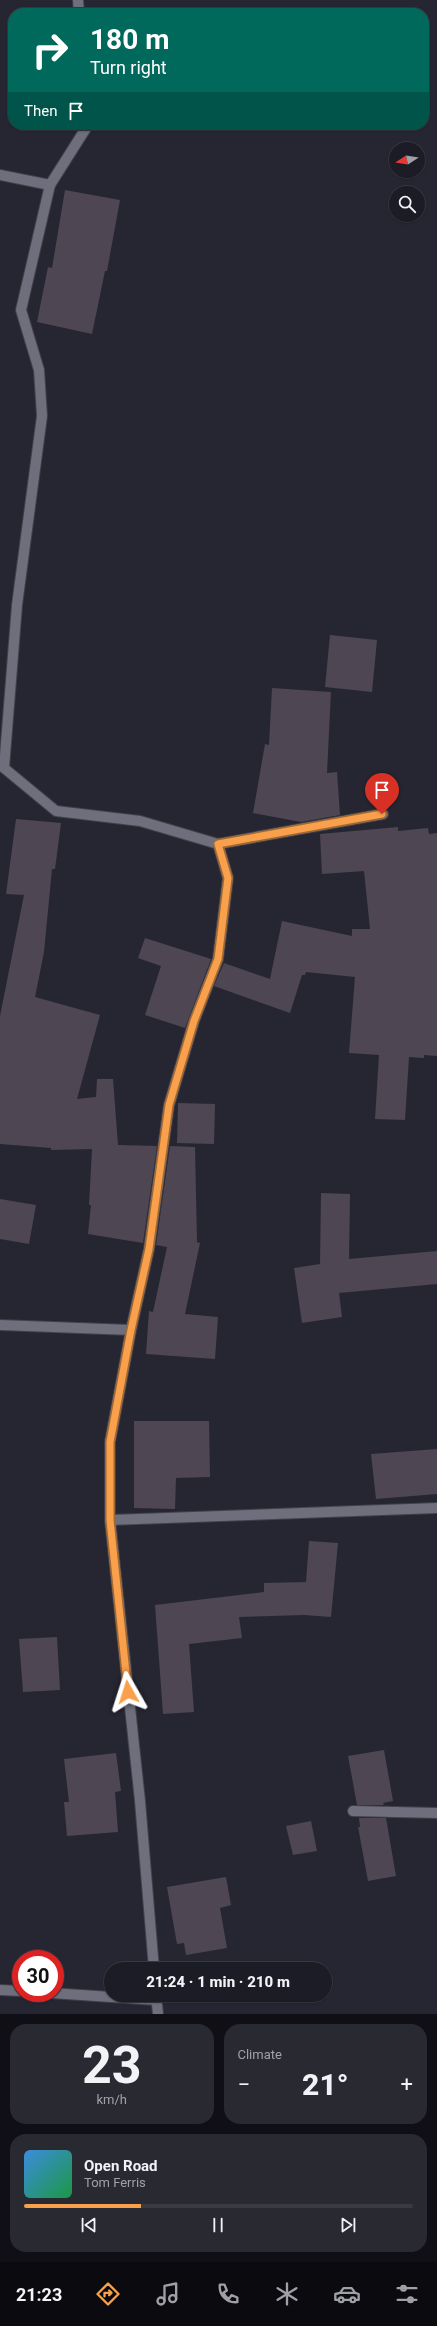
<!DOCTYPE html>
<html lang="en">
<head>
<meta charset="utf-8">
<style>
	body { margin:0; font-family:Roboto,sans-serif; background:#292932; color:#f1f3f6; height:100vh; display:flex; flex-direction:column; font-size:15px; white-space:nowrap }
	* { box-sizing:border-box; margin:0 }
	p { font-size:13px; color:#a0a1a7 }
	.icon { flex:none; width:22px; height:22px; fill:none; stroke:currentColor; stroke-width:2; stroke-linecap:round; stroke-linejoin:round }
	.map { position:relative; height:2014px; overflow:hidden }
	.details { display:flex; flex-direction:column; gap:10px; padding:10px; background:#0f0f15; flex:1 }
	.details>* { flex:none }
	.guide { position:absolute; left:8px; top:8px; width:421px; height:122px; border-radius:16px; box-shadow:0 1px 3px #0004,0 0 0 1px #3a3a43; background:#00695c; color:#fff; overflow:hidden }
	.needle { width:26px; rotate:258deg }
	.buttons { position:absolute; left:389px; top:142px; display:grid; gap:8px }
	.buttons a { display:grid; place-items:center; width:36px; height:36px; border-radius:50%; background:#1c1c26; box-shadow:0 1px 3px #0004,0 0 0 1px #3a3a43; font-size:20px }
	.speed { position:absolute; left:12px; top:1950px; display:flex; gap:8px; font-size:20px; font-weight:700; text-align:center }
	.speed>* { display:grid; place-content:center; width:52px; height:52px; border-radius:50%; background:#1c1c26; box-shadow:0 1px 3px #0004,0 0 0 1px #3a3a43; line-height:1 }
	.speed .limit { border:6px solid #d22; background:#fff; color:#111 }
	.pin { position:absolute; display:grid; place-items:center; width:34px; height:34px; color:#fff; margin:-41px -17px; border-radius:50% 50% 50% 0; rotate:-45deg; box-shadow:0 0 4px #0007 }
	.pin .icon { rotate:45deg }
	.me { position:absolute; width:44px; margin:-22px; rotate:354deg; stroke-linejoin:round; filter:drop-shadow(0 0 3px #0008) }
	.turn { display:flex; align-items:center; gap:14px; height:84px; padding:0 16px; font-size:18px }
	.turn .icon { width:52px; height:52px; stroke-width:2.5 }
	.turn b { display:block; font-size:28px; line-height:34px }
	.then { display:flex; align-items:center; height:38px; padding:0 16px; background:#0003; gap:8px; font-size:15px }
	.big { font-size:30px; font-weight:800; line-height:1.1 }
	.details .widget { flex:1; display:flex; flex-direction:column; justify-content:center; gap:6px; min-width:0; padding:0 14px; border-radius:16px; background:#292932 }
	.details .dial { align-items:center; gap:0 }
	.dial b { font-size:52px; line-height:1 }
	.song { display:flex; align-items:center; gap:12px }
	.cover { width:48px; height:48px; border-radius:6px; background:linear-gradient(135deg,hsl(210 70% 55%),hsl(140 70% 35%)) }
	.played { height:4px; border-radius:2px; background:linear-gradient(90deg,#f9a04c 30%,#3a3a43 30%) }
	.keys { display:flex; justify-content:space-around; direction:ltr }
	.heat { display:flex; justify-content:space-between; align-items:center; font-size:22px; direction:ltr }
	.details .tiles { flex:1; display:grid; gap:10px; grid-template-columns:1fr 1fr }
	.widget:last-child { grid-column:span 2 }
	.trip { position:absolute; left:104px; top:1962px; width:228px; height:40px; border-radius:20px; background:#1c1c26; box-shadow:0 1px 3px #0004,0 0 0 1px #3a3a43; font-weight:800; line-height:40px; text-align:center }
	.dock { display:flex; height:64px; justify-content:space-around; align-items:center; background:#0b0b0f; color:#a0a1a7 }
	.dock .icon { width:28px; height:28px }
	.dock .on { color:#f9a04c }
	.dock b { font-size:18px; color:#f1f3f6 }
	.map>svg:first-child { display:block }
</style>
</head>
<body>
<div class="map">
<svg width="437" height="2014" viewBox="0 0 437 2014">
	<rect width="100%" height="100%" fill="#262632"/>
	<g fill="#4e4652">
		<polygon points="65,190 120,200 107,271 105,271 92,334 37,322 48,267 52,268"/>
		<polygon points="330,635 377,640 372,692 325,687"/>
		<polygon points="272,688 331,692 327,773 337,772 340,815 301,822 253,813 265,744 269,745"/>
		<polygon points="16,819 61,823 55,869 52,869 44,952 35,997 100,1015 77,1099 96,1097 97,1079 113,1079 118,1145 157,1146 143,1243 88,1234 91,1205 89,1205 92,1149 51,1150 51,1148 0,1144 0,1016 24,895 6,894"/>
		<polygon points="398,827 398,831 428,828 429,834 437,833 437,1056 424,1055 424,1058 409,1057 405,1120 375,1119 379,1055 349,1053 355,977 306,972 305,975 302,975 290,1013 214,986 224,963 270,979 282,921 352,936 352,929 370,929 364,871 322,874 320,834"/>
		<polygon points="145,938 211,959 185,1028 145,1015 161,966 138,958"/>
		<polygon points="178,1103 215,1104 214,1144 177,1143"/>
		<polygon points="170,1146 195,1147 197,1242 200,1243 185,1314 218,1317 215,1359 146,1354 149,1311 153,1312 167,1247 156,1245"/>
		<polygon points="321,1193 350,1194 349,1259 437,1251 437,1284 339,1293 342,1317 302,1323 294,1268 320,1264"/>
		<polygon points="0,1199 36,1205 29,1244 0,1239"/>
		<polygon points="134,1421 209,1421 210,1477 176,1478 175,1509 134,1508"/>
		<polygon points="437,1449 437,1494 376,1499 371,1454"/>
		<polygon points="309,1541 338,1543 331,1617 304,1615 239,1617 242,1638 189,1644 194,1712 163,1714 155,1605 264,1592 264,1583 306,1582"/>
		<polygon points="57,1637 60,1690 23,1692 19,1639"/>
		<polygon points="384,1750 393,1801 383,1803 384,1805 357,1805 348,1756"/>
		<polygon points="116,1753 121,1791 115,1792 118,1832 67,1836 64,1802 69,1802 64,1759"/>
		<polygon points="359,1818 386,1818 396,1876 368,1881 358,1827 360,1827"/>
		<polygon points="311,1821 317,1851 293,1855 286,1826"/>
		<polygon points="226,1877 231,1905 220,1908 227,1948 186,1955 184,1943 177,1944 167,1887"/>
	</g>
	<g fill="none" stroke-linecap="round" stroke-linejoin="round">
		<g stroke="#41404b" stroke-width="12">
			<g id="street">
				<polyline points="78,0 79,13"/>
				<polyline points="0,175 50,185 21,310 39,370 42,416 17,605 4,768 56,811 140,821 218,844 228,878 218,959 194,1021 169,1105 149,1249 131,1330 110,1442 110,1520 140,1801 154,1969"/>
				<polyline points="50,185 88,125"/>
				<polyline points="218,844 383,814"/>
				<polyline points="0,1325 131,1330"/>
				<polyline points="110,1520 437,1508"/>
				<polyline points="353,1811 437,1813"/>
				<polyline points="0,1990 21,1991"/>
				<polyline points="51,1993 156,2000"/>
				<polyline points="156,1995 158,2014"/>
			</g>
		</g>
		<use href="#street" stroke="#6e6e7c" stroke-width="10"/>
	</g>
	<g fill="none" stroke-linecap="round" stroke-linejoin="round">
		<g stroke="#a26831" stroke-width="10">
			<polyline id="route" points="128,1692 110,1520 110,1442 131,1330 149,1249 169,1105 194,1021 218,959 228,878 218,844 382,814"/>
		</g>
		<use href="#route" stroke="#f9a04c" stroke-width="7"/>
	</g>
</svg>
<div class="buttons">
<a><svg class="needle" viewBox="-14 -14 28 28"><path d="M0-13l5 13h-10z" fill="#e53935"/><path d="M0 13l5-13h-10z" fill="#a0a1a7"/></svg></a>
<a><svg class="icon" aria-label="search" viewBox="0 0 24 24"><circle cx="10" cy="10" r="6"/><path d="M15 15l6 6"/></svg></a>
</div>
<div class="speed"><div class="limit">30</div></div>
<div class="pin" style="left:382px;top:814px;background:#d93025"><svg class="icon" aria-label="arrive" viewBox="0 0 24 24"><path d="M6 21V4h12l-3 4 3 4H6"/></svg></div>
<svg class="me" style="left:128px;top:1692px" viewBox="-20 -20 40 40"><path d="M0-17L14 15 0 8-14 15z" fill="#f9a04c" stroke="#fff" stroke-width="4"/></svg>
<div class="trip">21:24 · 1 min · 210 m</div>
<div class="guide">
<div class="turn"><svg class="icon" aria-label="right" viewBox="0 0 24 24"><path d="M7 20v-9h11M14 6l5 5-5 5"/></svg><div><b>180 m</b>Turn right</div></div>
<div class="then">Then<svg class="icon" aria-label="arrive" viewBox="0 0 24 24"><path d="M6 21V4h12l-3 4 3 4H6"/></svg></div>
</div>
</div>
<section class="details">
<div class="tiles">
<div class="widget dial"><b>23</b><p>km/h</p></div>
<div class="widget"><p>Climate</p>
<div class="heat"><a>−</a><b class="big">21°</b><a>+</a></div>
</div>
<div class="widget">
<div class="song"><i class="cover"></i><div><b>Open Road</b><p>Tom Ferris</p></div></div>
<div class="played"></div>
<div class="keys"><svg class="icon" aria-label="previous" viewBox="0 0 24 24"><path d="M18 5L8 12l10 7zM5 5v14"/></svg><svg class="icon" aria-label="pause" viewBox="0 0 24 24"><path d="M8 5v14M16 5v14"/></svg><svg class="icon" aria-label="next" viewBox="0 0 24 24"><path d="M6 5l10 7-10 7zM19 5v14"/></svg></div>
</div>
</div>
</section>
<nav class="dock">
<b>21:23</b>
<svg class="icon on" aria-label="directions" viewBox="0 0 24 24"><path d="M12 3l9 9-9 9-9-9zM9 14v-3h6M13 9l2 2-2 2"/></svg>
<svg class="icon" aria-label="music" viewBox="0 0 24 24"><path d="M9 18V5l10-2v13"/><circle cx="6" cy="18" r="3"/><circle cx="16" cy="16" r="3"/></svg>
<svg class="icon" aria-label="phone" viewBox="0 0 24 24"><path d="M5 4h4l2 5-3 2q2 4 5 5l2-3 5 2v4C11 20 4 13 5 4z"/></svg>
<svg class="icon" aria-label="climate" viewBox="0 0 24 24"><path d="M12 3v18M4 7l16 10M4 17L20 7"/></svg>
<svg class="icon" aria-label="car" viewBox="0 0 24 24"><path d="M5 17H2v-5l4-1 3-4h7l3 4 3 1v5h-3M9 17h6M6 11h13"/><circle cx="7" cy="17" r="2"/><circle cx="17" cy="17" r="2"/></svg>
<svg class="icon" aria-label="filters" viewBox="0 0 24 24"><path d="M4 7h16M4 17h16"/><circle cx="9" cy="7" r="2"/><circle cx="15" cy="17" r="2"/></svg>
</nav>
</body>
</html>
